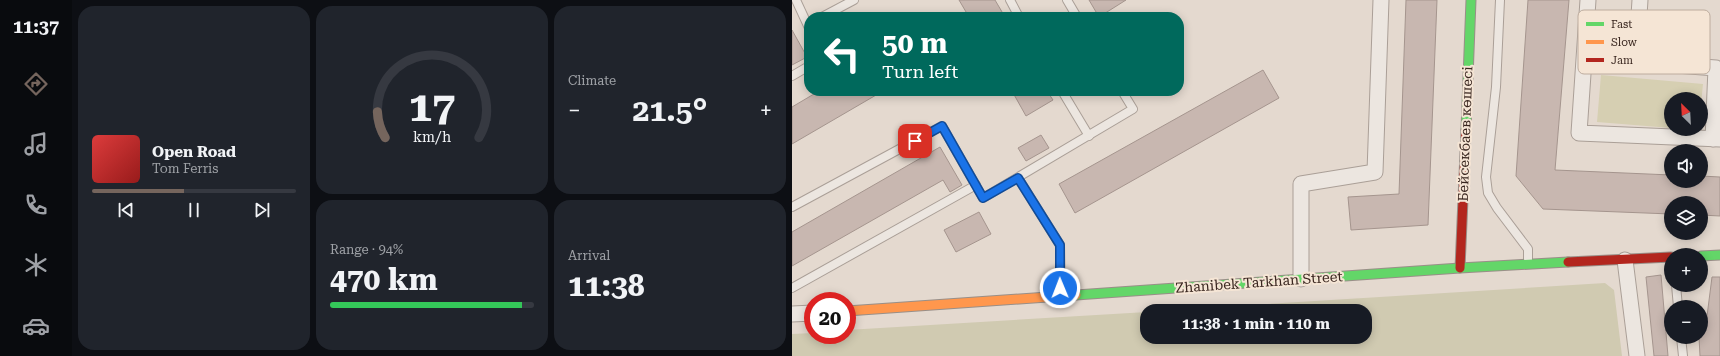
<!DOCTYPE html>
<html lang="en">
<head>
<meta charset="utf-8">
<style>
	body { margin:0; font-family:"Roboto Serif",serif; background:#20242c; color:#f1f3f6; height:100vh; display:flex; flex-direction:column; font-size:15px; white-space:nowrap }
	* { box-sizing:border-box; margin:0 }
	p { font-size:13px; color:#9ea1a6 }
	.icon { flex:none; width:22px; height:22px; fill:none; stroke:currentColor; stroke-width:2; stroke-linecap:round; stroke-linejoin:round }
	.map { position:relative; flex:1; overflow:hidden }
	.sheet { display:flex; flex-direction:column; gap:6px; padding:6px; background:#0d0f14; width:720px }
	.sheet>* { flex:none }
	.hud { position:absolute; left:12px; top:12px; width:380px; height:84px; border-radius:16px; box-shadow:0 2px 10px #0003; background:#00695c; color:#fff; overflow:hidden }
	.needle { width:26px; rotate:336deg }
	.tools { position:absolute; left:872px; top:92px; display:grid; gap:8px }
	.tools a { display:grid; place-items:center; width:44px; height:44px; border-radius:50%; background:#171b24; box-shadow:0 2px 10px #0003; font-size:20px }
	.speed { position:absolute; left:12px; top:292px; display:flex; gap:8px; font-size:20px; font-weight:700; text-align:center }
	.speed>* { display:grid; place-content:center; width:52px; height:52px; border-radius:50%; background:#171b24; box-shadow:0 2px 10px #0003; line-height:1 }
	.speed .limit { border:6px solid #d22; background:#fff; color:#111 }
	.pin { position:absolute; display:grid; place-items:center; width:34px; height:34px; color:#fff; margin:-17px; border-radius:8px; box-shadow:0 2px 6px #0006 }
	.me { position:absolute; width:44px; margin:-22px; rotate:359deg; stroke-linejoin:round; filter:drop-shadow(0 0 3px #0008) }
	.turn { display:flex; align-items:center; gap:14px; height:84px; padding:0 12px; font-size:18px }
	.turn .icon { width:52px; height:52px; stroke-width:2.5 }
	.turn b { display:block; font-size:28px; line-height:34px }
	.big { font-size:30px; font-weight:700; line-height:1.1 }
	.sheet .card { flex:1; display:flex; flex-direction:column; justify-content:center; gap:6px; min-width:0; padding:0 14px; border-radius:16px; background:#20242c }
	.sheet .dial { align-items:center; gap:0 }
	.dial svg { height:104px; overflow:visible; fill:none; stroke:#363941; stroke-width:7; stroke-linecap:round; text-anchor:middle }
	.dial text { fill:#f1f3f6; stroke:none }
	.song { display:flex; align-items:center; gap:12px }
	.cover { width:48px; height:48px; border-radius:6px; background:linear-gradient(135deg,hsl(0 70% 55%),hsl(0 70% 35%)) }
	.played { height:4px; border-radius:2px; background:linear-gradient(90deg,#75655d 45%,#363941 45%) }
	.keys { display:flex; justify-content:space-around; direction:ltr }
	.heat { display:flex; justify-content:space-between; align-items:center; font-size:22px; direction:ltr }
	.charge { height:6px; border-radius:3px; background:linear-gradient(90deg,#34c759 94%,#363941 0) }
	.sheet .tiles { flex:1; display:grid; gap:6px; grid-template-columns:repeat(3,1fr) }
	.card:first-child { grid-row:span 2 }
	.trip { position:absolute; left:348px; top:304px; width:232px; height:40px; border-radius:16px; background:#171b24; box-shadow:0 2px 10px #0003; font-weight:700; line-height:40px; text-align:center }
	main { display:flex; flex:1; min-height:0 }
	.menu { display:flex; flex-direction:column; width:72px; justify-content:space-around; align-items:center; background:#090b0e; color:#9ea1a6 }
	.menu .icon { width:28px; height:28px }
	.menu .active { color:#75655d }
	.menu b { font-size:18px; color:#f1f3f6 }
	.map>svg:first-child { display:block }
</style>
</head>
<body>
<main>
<nav class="menu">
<b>11:37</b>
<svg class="icon active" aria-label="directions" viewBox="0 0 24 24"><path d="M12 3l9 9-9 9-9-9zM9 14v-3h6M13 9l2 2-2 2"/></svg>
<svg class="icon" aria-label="music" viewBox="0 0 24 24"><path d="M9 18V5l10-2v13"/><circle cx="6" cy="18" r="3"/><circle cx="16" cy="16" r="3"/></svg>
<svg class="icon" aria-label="phone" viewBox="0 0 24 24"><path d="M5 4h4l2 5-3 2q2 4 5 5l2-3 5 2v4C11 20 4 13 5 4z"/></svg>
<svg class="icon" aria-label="climate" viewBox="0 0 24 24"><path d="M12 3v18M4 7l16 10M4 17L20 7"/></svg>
<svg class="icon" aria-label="car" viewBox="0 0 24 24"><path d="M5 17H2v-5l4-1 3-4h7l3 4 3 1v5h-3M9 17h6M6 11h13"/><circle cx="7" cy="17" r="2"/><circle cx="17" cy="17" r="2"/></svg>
</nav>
<section class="sheet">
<div class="tiles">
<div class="card">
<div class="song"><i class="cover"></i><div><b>Open Road</b><p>Tom Ferris</p></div></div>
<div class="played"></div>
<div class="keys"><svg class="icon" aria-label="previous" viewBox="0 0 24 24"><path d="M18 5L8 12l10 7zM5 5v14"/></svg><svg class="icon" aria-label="pause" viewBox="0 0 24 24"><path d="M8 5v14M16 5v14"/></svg><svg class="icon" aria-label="next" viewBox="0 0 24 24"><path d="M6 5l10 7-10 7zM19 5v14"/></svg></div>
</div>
<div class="card dial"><svg viewBox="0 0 100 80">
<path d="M14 69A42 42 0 1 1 86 69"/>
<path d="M14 69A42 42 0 0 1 8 49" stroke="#75655d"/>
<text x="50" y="56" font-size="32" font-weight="700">17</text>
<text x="50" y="72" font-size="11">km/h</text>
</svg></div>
<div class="card"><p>Climate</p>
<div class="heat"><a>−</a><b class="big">21.5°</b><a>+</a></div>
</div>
<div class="card"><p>Range · 94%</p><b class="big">470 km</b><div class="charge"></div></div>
<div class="card"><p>Arrival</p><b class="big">11:38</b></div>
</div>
</section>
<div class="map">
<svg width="928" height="356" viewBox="0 0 928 356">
	<rect width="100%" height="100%" fill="#e4d9cf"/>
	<polygon fill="#d6cfb2" points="809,75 911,84 909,104 909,99 879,99 879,128 805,122"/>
	<polygon fill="#d0cab1" points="813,283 822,290 830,356 0,356 0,334 21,333 21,335 55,335 55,330 355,312 355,337 573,337 573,311 363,311"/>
	<g fill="#c8b7b0" stroke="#a5958e">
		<polygon points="167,0 203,0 213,17 177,17"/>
		<polygon points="297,0 334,0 307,17"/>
		<polygon points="614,0 645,0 636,225 559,230 556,197 607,194"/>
		<polygon points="736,0 777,0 763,170 879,175 879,181 909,181 909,176 928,177 928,216 909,215 909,203 879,203 879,214 751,209 724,176"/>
		<polygon points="0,30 15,57 0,65"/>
		<polygon points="471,70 487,98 283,213 267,184"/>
		<polygon points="27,91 91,91 0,144 0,107"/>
		<polygon points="220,91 255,91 261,100 234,116"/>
		<polygon points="249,135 257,148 234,161 226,148"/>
		<polygon points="148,147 170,185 158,192 151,180 0,266 0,232"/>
		<polygon points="187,212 199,234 164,252 152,230"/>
		<polygon points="869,275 876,356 862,356 854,277"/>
		<polygon points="920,277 928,277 928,356 908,356 907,337 909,337 909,324 914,324"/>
	</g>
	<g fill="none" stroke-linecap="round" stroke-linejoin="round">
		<g stroke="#aa9f97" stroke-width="10">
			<g id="lane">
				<polyline points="4,0 17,28"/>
				<polyline points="218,0 227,17"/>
				<polyline points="275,0 285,17"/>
				<polyline points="708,0 704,87 694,177 696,193 705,208 736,249 736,264"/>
				<polyline points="30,17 62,0"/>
				<polyline points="0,76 17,66"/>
				<polyline points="270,91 297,136"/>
				<polyline points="226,178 268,245 269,296"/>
				<polyline points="0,207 150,126 191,198 341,109 330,91"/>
				<polyline points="884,285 886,307"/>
				<polyline points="0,288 184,185"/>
				<polyline points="889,337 891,356"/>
			</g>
		</g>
		<g stroke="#aa9f97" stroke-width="17">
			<g id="street">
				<polyline points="796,0 787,133 928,139"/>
				<polyline points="848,0 844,62 924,68 921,139"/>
				<polyline points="833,260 845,356"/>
				<polyline points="509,279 509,184 583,172 589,0"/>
				<polyline points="0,314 21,313"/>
			</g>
		</g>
		<g stroke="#998f88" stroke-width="11">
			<g id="fast">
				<polyline points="674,130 679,0"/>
				<polyline points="909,256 928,255"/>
				<polyline points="284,295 668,268 776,262"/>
			</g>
		</g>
		<g stroke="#998f88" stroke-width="11">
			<polyline id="slow" points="55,311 284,295"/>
		</g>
		<g stroke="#998f88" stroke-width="11">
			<g id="jam">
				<polyline points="776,262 879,257"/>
				<polyline points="668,268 674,130"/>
			</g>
		</g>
		<use href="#lane" stroke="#ece6e0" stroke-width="8"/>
		<use href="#street" stroke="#ece6e0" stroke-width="15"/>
		<use href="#fast" stroke="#63d668" stroke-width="9"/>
		<use href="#slow" stroke="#ff974d" stroke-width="9"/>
		<use href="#jam" stroke="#b3261e" stroke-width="9"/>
	</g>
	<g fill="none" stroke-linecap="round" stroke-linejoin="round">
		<g stroke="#114b97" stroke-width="10">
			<polyline id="route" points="123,141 150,126 191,198 226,178 268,245 268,288"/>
		</g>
		<use href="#route" stroke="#1a73e8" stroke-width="7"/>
	</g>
	<g text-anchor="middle" stroke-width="4" stroke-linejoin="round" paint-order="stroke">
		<g font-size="14" fill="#39261f" stroke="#f5e5d5">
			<text transform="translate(673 134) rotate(-88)" y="5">Бейсекбаев көшесі</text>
			<text transform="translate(467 282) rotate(-4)" y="5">Zhanibek Tarkhan Street</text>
		</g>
	</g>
	<rect x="786" y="10" width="132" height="64" rx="6" fill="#f5e5d5" stroke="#bdac9e" stroke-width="1"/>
	<rect x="794" y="22" width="18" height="4" fill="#63d668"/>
	<rect x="794" y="40" width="18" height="4" fill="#ff974d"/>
	<rect x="794" y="58" width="18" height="4" fill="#b3261e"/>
	<g font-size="11" fill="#39261f">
		<text x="819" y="28">Fast</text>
		<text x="819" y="46">Slow</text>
		<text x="819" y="64">Jam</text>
	</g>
</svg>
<div class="tools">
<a><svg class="needle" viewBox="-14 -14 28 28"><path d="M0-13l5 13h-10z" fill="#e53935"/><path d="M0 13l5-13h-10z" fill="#9ea1a6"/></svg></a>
<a><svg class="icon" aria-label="sound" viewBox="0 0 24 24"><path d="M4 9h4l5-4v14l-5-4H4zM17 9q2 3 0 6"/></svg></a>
<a><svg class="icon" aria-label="layers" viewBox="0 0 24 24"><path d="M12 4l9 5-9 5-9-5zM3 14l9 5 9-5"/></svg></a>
<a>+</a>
<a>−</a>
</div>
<div class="speed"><div class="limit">20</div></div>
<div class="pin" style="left:123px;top:141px;background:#d93025"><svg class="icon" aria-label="arrive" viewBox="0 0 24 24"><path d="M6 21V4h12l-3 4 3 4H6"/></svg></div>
<svg class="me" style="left:268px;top:288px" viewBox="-20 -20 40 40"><circle r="17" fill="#1a73e8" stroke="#fff" stroke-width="3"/><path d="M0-11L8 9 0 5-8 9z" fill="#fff"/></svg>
<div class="trip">11:38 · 1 min · 110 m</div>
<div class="hud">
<div class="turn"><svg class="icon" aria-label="left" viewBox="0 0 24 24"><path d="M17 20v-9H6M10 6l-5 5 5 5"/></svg><div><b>50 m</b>Turn left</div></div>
</div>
</div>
</main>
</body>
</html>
